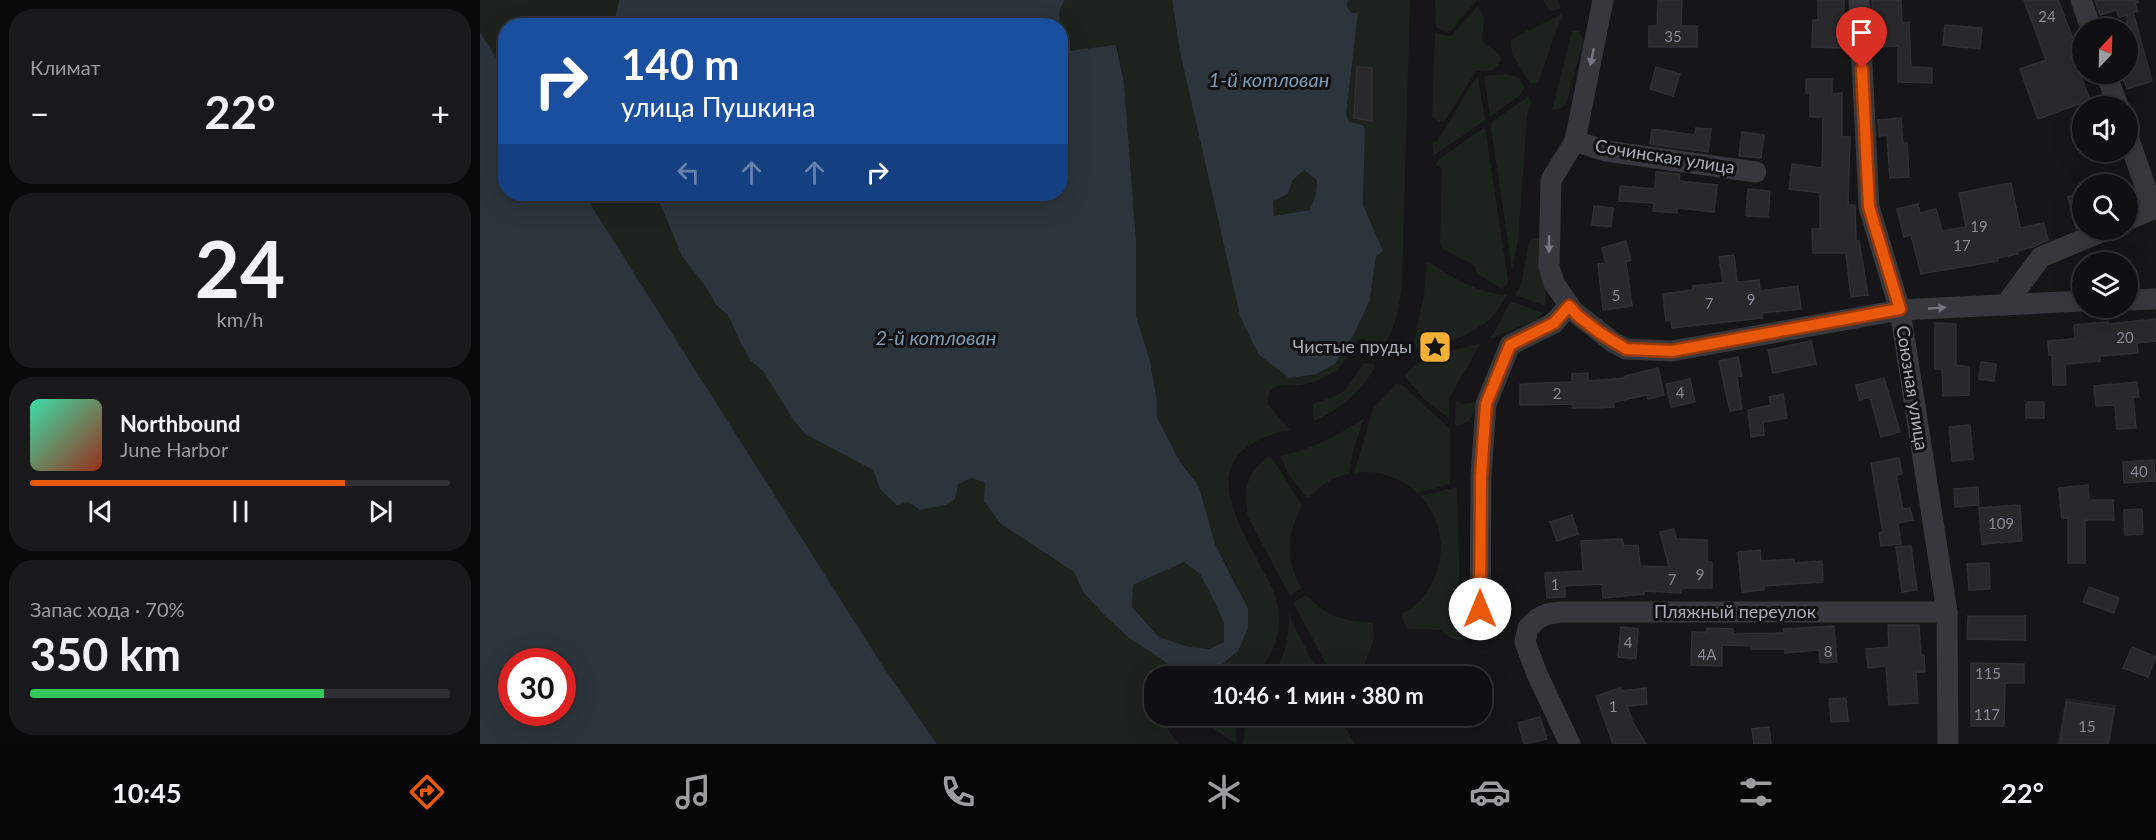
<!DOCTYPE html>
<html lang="ru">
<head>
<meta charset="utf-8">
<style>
	body { margin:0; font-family:Lato,sans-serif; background:#19191b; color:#f1f3f6; height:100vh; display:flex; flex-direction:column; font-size:22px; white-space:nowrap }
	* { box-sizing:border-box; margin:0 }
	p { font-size:20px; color:#9c9d9f }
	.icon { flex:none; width:33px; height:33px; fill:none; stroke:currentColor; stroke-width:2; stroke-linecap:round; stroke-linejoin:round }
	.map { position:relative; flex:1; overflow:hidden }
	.details { display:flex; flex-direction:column; gap:9px; padding:9px; background:#09090a; width:480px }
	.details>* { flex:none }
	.guide { position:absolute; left:18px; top:18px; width:570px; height:183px; border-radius:24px; box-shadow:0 6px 24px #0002,0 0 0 2px #303032; background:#1a4fa0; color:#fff; overflow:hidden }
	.needle { width:39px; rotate:22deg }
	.controls { position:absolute; left:1592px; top:18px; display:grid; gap:12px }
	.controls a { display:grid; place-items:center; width:66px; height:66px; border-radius:50%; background:#101012; box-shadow:0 6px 24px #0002,0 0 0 2px #303032; font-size:30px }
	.speed { position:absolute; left:18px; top:648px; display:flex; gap:12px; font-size:30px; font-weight:700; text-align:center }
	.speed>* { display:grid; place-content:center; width:78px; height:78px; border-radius:50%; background:#101012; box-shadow:0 6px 24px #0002,0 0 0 2px #303032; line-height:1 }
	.speed .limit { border:9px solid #d22; background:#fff; color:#111 }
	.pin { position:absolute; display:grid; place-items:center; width:51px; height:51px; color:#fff; margin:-62px -26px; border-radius:50% 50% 50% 0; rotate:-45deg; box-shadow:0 0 6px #0007 }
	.pin .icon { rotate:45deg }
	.me { position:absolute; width:66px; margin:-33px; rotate:0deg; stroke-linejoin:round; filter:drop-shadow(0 0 4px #0008) }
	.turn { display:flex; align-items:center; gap:21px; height:126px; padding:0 24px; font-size:27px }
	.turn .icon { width:78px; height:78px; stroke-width:2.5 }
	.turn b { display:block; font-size:42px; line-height:51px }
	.lanes { display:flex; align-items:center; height:57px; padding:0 24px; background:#0003; justify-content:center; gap:30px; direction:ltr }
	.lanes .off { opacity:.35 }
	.big { font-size:45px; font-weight:700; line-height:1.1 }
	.details .tile { flex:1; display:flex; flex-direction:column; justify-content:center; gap:9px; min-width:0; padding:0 21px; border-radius:24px; background:#19191b }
	.details .dial { align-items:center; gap:0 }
	.dial b { font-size:78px; line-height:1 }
	.song { display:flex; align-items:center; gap:18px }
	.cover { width:72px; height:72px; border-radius:9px; background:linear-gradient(135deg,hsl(160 70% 55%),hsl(10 70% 35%)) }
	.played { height:6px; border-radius:3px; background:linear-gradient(90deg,#ea580c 75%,#303032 75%) }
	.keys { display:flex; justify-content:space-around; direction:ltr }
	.heat { display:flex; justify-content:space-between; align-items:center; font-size:33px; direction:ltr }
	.charge { height:9px; border-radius:4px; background:linear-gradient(90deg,#34c759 70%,#303032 0) }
	.trip { position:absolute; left:664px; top:666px; width:348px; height:60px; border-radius:24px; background:#101012; box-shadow:0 6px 24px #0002,0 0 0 2px #303032; font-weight:700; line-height:60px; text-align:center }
	.dock { display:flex; height:96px; justify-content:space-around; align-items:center; background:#060607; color:#9c9d9f }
	.dock .icon { width:42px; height:42px }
	.dock .on { color:#ea580c }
	.dock b { font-size:27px; color:#f1f3f6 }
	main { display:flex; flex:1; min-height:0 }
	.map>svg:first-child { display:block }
</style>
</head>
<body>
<main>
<section class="details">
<div class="tile"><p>Климат</p>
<div class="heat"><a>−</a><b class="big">22°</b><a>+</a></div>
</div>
<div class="tile dial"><b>24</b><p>km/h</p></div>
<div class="tile">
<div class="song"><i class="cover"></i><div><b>Northbound</b><p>June Harbor</p></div></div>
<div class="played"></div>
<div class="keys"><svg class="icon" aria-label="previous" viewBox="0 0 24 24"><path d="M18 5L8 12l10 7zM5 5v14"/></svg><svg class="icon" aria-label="pause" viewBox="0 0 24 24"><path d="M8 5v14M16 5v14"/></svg><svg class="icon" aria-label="next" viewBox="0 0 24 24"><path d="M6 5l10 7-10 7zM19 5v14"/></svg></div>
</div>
<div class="tile"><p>Запас хода · 70%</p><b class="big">350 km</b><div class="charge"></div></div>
</section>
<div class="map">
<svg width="1676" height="744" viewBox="0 0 1676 744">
	<rect width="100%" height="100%" fill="#161618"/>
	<polygon fill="#222225" points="1586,698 1636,705 1630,744 1577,744"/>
	<g fill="#1c231d">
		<polygon points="0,0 139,0 134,25 26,26 25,72 0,32"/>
		<path d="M585 0H692L700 52 760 316 836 374 855 364 874 334 890 300 893 282 896 256 883 205 885 129 884 126 869 122 866 115 878 14 871 13 867 6 868 0H930L922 281C919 315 915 326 900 356L885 339H878C872 348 865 363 856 370 847 377 833 383 821 385 805 387 786 380 788 405L810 430C722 448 745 502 778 561 785 575 794 588 797 603 803 631 794 658 772 676H728L758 651 756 583 735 544 719 487 699 460 677 417V401L670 361 656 316V241L650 161 644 83 637 46 589 51 583 49 580 26H579L580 9Z"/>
		<polygon points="955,0 997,0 971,30 966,32 956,27"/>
		<polygon points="1063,0 1078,0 1080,9 1070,12"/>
		<path d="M998 6 1004 18 1002 40C1010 51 1032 54 1013 70L996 71 965 120 959 122 952 116 955 33 966 36H971Z"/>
		<polygon points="1082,14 1058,83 1050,83 1032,54 1031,41 1039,35"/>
		<polygon points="1092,31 1098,31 1104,39 1087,101 1082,108 1072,110"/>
		<polygon points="1025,74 1039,77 1044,88 1040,95 1010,117 1004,76"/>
		<polygon points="998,77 1005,120 953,156 952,142 957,141 994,81"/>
		<polygon points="1049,96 1051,103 1047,116 1038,241 1032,270 1011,127 1012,122"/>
		<polygon points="1005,127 1028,280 1028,283 1022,289 996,273 996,266 964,250 960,242 962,169 956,165 958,160"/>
		<polygon points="824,170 837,180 836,194 830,210 794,216 793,201 808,194 812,181"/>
		<polygon points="104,194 176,194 202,256 226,287 236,305 248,315 262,346 271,361 283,371 312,418 325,434 393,470 400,489 429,502 475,499 477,484 492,478 505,483 564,553 594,572 603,592 622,613 649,638 680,658 704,676 675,676 675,716 690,716 683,722 698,744 457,744 402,665"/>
		<polygon points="1055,238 1061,239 1065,248 1066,306 1035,295 1041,285 1049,241"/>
		<path d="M947 261C969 276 1000 294 1027 295 1022 303 1017 312 1011 318 996 332 957 351 937 348L934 342 944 294Z"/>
		<polygon points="1031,301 1063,313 1054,321 1011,338"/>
		<path d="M1001 343 969 398V418L944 399 926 378 925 375C941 354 977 350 1001 343Z"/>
		<path d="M884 363 893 364 895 366C884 390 858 411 834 421L833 407 835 403C871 392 863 392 884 363Z"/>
		<path d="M916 384 922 385 970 429V484L937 493C922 477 896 469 874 473L893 409Z"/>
		<path d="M976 401 983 404 996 402C995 415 989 425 975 426Z"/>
		<path d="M884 418 873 451 869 474C852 477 839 486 828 499L809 475 800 456C831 449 858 436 884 418Z"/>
		<path d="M789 456C795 460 814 494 822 505 807 532 805 562 822 588L810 596 768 517C763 490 766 473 789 456Z"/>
		<path d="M977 487 980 604 991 599V637C979 644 970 639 961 630L927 629 921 614C928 610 936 605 941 600 967 569 968 525 940 496Z"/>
		<polygon points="704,562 720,574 731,595 744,623 744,642 729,649 709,647 679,637 652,607 653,585"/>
		<path d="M826 595C847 617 864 621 893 623L894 639 880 676H853L813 603Z"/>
		<path d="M809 611 812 622 838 672 833 676 806 671 795 672C807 651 809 635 809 611Z"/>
		<polygon points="716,716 759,716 756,730 756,744"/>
		<polygon points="766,716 860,716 874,744 763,744"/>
	</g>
	<g fill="#2c353c" fill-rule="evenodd">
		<polygon points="139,0 585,0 580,9 579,25 134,25"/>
		<path d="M692 0H868L867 6 871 13H878L866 115 869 122 883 125 885 129 883 205 903 251 896 256 890 300 874 334 855 364 836 374 809 378 778 354 760 316 700 52ZM824 170 837 180 836 194 830 210 794 216 793 201 808 194 812 181Z"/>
		<path d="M0 32 25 72 26 194H104L402 665 457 744H0ZM32 662H82V712H32Z"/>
		<path d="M581 37 583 49 589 51 636 45 644 83 650 161 656 241V316L670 361 677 401V417L699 460 719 487 735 544 768 609V628L758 651 728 676H704L680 658 649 638 622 613 603 592 594 572 521 524 504 501 505 483 492 478 478 484 475 499 465 505 440 510 429 502 417 505 400 489 393 470 325 434 312 418 283 371 271 361 262 346 248 315 236 305 226 287 202 256 176 194H580ZM704 562 720 574 731 595 744 623V642L729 649 709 647 679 637 652 607 653 585Z"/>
	</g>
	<g fill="#29292c" stroke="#303034" stroke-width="1.5">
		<polygon points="1178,0 1202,0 1201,26 1217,26 1217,47 1169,47 1169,26 1177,26"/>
		<polygon points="1338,0 1364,0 1364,48 1332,47 1333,20 1338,20"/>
		<polygon points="1392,0 1421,0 1422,23 1429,22 1431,67 1452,68 1452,83 1418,82 1418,46 1394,47"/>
		<polygon points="1544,0 1578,0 1602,62 1597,66 1610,100 1558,119 1540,69 1566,60"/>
		<polygon points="1615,0 1657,0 1658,2 1655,3 1658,11 1653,12 1672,81 1647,89 1642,74 1647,74 1647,67 1654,64 1647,43 1647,15 1639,17 1636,10 1620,15"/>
		<polygon points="1465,25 1502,28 1500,49 1463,45"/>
		<polygon points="877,67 892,68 892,121 874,118"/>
		<polygon points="1176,67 1200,74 1193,96 1170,89"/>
		<polygon points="1326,79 1352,79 1352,94 1362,93 1362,137 1370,137 1368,205 1375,205 1376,241 1379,241 1388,295 1371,297 1366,253 1333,253 1332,229 1340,229 1340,193 1309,189 1312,164 1342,168 1343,117 1330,117 1330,93 1326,93"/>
		<polygon points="1421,118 1423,143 1427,143 1429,177 1410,178 1407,135 1399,136 1398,120"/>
		<polygon points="1216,128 1231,129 1228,152 1170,144 1172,129 1215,135"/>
		<polygon points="1262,132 1284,135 1281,158 1259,156"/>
		<polygon points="1176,172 1200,174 1199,181 1237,185 1234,212 1197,208 1197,213 1173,211 1174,203 1139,201 1140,186 1175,189"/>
		<polygon points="1531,183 1540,228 1564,223 1568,240 1553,247 1537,251 1538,254 1517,258 1518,261 1441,274 1431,235 1424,237 1417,209 1438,204 1440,213 1456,209 1462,231 1486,227 1479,193"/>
		<polygon points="1268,189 1290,191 1288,217 1266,216"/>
		<polygon points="1600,194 1602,202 1602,226 1596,229 1588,197"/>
		<polygon points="1114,206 1133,208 1131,227 1112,225"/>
		<polygon points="1146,241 1151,260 1146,262 1152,306 1123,310 1118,264 1126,263 1122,248"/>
		<polygon points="1254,255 1257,282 1279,280 1280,291 1318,286 1321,309 1282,313 1282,318 1192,328 1191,320 1186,321 1183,294 1213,290 1213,286 1243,283 1239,257"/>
		<polygon points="1676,319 1676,341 1657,343 1658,353 1620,356 1620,361 1585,364 1586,385 1573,385 1572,355 1569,355 1568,341 1595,339 1594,325 1628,322 1628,324"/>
		<polygon points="1455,323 1476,324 1476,365 1489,367 1489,395 1463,396 1462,369 1455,369"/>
		<polygon points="1331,341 1336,364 1293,373 1288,350"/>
		<polygon points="1258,357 1262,376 1257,377 1262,409 1250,411 1239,361"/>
		<polygon points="1501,362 1516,364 1514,381 1499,379"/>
		<polygon points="1178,368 1184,395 1168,399 1167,395 1134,402 1134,407 1116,408 1093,408 1093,404 1040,405 1040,384 1092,382 1092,374 1108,373 1108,381 1145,378 1145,376"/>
		<polygon points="1404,378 1420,432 1401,437 1390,397 1379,400 1376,385"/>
		<polygon points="1210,379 1215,402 1191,407 1186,384"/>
		<polygon points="1657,382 1659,397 1653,397 1656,428 1637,429 1635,405 1616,406 1614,386"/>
		<polygon points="1303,394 1307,418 1283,422 1284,435 1271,437 1268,410 1291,405 1289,397"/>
		<rect x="1546" y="402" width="18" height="16"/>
		<polygon points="1490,425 1493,459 1472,461 1469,427"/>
		<polygon points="1419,458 1422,474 1416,475 1423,509 1430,508 1433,520 1418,523 1421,544 1401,546 1399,533 1403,532 1391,463"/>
		<polygon points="1674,460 1675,481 1644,483 1643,462"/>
		<polygon points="1608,485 1609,500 1633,500 1634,520 1605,520 1605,563 1588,563 1588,518 1582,519 1579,488"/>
		<polygon points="1498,487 1499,505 1475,507 1474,489"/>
		<polygon points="1540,505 1542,541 1502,544 1499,508"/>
		<polygon points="1662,509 1663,534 1645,535 1644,510"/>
		<polygon points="1092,515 1098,534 1077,541 1070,522"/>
		<polygon points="1194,529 1196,539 1227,540 1227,562 1232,562 1232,588 1201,588 1201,593 1164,591 1164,594 1123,598 1122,584 1085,586 1085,597 1067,598 1065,573 1103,571 1101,541 1142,539 1144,546 1158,545 1160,566 1189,567 1180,532"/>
		<polygon points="1431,546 1437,590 1422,592 1416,547"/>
		<polygon points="1280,550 1281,561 1314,559 1315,563 1342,561 1343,582 1284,586 1284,590 1262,592 1258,552"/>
		<polygon points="1509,563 1510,589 1489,590 1487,564"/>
		<polygon points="1609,587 1639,598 1634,613 1603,602"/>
		<polygon points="1488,616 1545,616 1545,640 1487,639"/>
		<polygon points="1408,625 1439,625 1441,655 1444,655 1445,672 1436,672 1438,703 1409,705 1406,666 1388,668 1386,649 1409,647"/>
		<polygon points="1354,626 1357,662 1340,663 1339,650 1305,653 1305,649 1272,649 1272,646 1242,645 1242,666 1211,665 1212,632 1227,632 1227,628 1253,629 1253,634 1304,633 1303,629"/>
		<polygon points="1141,627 1158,629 1156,659 1138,657"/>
		<polygon points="1652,647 1676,657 1668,677 1643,668"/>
		<polygon points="1491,663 1544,664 1544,683 1525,683 1524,726 1491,726"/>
		<polygon points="1140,688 1141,691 1166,688 1167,704 1147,706 1153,723 1166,744 1133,744 1116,696"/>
		<polygon points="1366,698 1368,721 1351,722 1349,699"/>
		<polygon points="1586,702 1634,709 1628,744 1580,744"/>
		<polygon points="1060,717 1067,739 1044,744 1038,723"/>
		<polygon points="1289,727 1291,744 1274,744 1272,729"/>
	</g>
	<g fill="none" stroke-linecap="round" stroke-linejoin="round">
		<g stroke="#37383d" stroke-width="21">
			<polyline points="1123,0 1095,141 1071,180 1069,267 1074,283 1093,311 1133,342 1146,349 1192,351 1420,310 1602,301"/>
			<polyline points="1379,0 1389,207 1420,310 1467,612 1468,744"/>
			<polyline points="1601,0 1611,28"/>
			<polyline points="1626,74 1638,106"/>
			<polyline points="1647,134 1673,209"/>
			<polyline points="1095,141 1126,151 1276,172"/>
			<polyline points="1647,220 1676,208"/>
			<polyline points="1647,300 1676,299"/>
			<polyline points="1526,304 1561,257 1626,230"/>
			<polyline points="1000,631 1001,476 1006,404 1030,345 1074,323 1089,305"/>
			<polyline points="1090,744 1057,674 1045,642 1048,628 1057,619 1067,614 1081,612 1467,612"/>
		</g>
	</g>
	<defs><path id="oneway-solid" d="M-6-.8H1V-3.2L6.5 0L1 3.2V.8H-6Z" transform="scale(1.5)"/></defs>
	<g fill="#757881">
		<use href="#oneway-solid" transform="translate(1112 57) rotate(101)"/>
		<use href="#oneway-solid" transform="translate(1069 244) rotate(90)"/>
		<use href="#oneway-solid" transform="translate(1457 308) rotate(-3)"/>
	</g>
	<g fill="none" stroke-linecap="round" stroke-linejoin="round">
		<g stroke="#983908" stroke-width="15">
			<polyline id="route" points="1000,609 1001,476 1006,404 1030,345 1074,323 1089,306 1098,316 1120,333 1146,349 1192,351 1420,309 1389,207 1382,69"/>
		</g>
		<use href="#route" stroke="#ea580c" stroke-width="10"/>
	</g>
	<defs>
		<g id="sight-square" transform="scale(1.725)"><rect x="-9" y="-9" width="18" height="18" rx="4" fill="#f2b134" stroke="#111113"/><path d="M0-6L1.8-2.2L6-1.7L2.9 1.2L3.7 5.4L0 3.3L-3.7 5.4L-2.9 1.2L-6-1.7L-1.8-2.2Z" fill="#111"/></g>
	</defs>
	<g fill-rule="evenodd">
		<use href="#sight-square" x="955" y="347"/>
	</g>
	<g text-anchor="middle" stroke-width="6" stroke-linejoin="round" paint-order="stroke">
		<g font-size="15" fill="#888b94">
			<text x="1567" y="22">24</text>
			<text x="1193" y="42">35</text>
			<text x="1499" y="232">19</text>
			<text x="1482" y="251">17</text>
			<text x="1136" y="301">5</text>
			<text x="1271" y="305">9</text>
			<text x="1229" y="309">7</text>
			<text x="1645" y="343">20</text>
			<text x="1200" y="398">4</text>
			<text x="1077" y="399">2</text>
			<text x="1659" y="477">40</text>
			<text x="1521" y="529">109</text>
			<text x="1220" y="580">9</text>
			<text x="1192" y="585">7</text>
			<text x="1075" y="590">1</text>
			<text x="1148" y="648">4</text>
			<text x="1348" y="657">8</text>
			<text x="1227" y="660">4А</text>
			<text x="1508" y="679">115</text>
			<text x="1133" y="712">1</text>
			<text x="1507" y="720">117</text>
			<text x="1607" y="732">15</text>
		</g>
		<g font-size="18" fill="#a8adb8" stroke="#111113">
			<text transform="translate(1185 157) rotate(9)" y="6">Сочинская улица</text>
			<text transform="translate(1432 388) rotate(81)" y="6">Союзная улица</text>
			<text x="1255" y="618">Пляжный переулок</text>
		</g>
		<g font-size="18" fill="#a8adb8" stroke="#111113" text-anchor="end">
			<text x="932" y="353">Чистые пруды</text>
		</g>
		<g font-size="20" font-style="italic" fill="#7f9bb3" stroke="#111113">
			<text x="789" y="87">1-й котлован</text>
			<text x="456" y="345">2-й котлован</text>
		</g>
	</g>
</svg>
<div class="controls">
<a><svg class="needle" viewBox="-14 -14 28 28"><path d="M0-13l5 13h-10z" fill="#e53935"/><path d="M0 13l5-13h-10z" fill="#9c9d9f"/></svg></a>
<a><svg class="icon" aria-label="sound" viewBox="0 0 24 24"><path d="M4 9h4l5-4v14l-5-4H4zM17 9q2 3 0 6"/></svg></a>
<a><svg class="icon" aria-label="search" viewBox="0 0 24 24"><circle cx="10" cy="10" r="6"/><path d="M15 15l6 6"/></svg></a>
<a><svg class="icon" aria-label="layers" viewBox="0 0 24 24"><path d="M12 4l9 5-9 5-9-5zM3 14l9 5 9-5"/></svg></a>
</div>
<div class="speed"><div class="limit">30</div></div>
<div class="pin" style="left:1382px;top:69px;background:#d93025"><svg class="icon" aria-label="arrive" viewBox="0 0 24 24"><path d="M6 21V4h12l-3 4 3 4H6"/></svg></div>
<svg class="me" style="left:1000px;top:609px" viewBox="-20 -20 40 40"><circle r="19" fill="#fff"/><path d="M0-13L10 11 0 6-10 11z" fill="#ea580c"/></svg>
<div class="trip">10:46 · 1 мин · 380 m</div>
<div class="guide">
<div class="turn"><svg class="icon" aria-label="right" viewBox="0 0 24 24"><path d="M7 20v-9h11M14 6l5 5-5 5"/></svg><div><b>140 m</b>улица Пушкина</div></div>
<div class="lanes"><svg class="icon off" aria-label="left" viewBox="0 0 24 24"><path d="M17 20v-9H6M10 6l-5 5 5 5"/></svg><svg class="icon off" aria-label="ahead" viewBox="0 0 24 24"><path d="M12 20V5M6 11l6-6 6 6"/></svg><svg class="icon off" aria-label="ahead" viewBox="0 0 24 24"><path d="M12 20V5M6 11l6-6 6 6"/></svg><svg class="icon" aria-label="right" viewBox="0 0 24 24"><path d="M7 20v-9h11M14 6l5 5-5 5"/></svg></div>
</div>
</div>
</main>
<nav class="dock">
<b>10:45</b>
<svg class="icon on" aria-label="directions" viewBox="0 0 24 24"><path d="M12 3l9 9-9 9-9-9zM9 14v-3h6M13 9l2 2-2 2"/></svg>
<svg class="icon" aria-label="music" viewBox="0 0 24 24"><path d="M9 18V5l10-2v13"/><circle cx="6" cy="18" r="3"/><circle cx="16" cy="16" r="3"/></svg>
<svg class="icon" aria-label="phone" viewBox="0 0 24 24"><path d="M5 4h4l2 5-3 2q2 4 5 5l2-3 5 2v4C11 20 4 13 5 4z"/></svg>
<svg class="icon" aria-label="climate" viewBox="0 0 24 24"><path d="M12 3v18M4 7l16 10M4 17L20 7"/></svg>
<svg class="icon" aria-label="car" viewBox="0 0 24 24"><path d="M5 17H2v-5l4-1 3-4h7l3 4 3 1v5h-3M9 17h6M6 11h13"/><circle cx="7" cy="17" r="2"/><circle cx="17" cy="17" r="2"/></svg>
<svg class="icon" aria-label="filters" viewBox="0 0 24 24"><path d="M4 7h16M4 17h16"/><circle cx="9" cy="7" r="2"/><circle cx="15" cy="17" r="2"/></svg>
<b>22°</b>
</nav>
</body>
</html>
